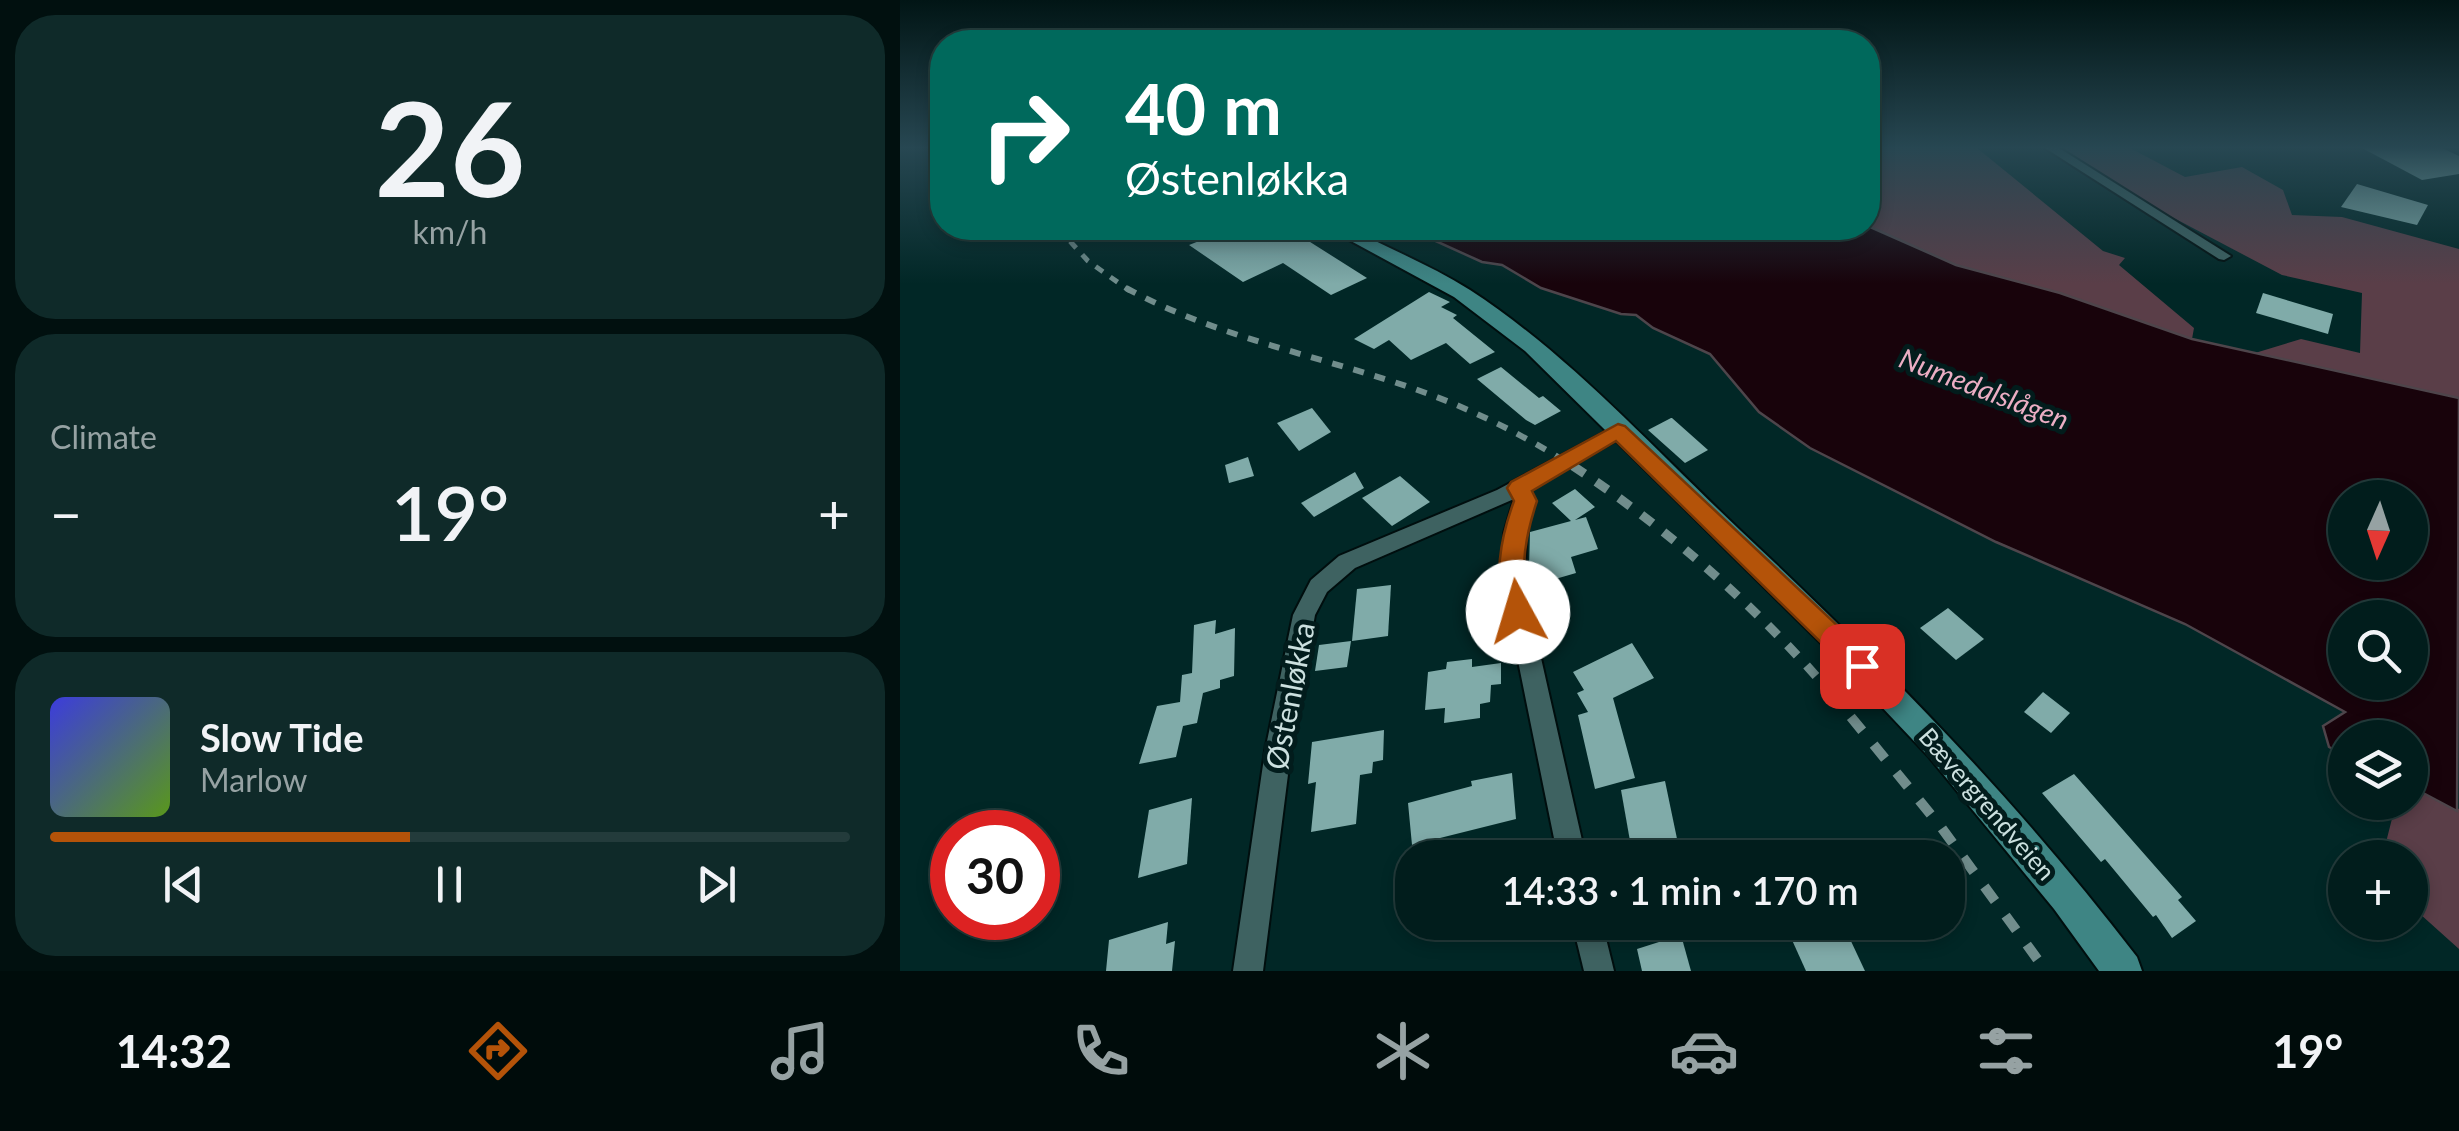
<!DOCTYPE html>
<html lang="en">
<head>
<meta charset="utf-8">
<style>
	body { margin:0; font-family:Lato,sans-serif; background:#0f2a29; color:#f1f3f6; height:100vh; display:flex; flex-direction:column; font-size:38px; white-space:nowrap }
	* { box-sizing:border-box; margin:0 }
	p { font-size:32px; color:#96a2a3 }
	.icon { flex:none; width:55px; height:55px; fill:none; stroke:currentColor; stroke-width:2; stroke-linecap:round; stroke-linejoin:round }
	.map { position:relative; flex:1; overflow:hidden }
	.sheet { display:flex; flex-direction:column; gap:15px; padding:15px; background:#01100f; width:900px }
	.sheet>* { flex:none }
	.guide { position:absolute; left:30px; top:30px; width:950px; height:210px; border-radius:40px; box-shadow:0 5px 15px #0003,0 0 0 2px #233b3b; background:#00695c; color:#fff; overflow:hidden }
	.needle { width:65px; rotate:183deg }
	.fabs { position:absolute; left:1428px; top:480px; display:grid; gap:20px }
	.fabs a { display:grid; place-items:center; width:100px; height:100px; border-radius:50%; background:#011d1c; box-shadow:0 5px 15px #0003,0 0 0 2px #233b3b; font-size:50px }
	.speed { position:absolute; left:30px; top:810px; display:flex; gap:20px; font-size:50px; font-weight:700; text-align:center }
	.speed>* { display:grid; place-content:center; width:130px; height:130px; border-radius:50%; background:#011d1c; box-shadow:0 5px 15px #0003,0 0 0 2px #233b3b; line-height:1 }
	.speed .limit { border:15px solid #d22; background:#fff; color:#111 }
	.pin { position:absolute; display:grid; place-items:center; width:85px; height:85px; color:#fff; margin:-42px; border-radius:20px; box-shadow:0 5px 15px #0006 }
	.me { position:absolute; width:110px; margin:-55px; rotate:354deg; stroke-linejoin:round; filter:drop-shadow(0 0 8px #0008) }
	.turn { display:flex; align-items:center; gap:35px; height:210px; padding:0 30px; font-size:45px }
	.turn .icon { width:130px; height:130px; stroke-width:2.5 }
	.turn b { display:block; font-size:70px; line-height:85px }
	.big { font-size:75px; font-weight:600; line-height:1.1 }
	.sheet .widget { flex:1; display:flex; flex-direction:column; justify-content:center; gap:15px; min-width:0; padding:0 35px; border-radius:40px; background:#0f2a29 }
	.sheet .dial { align-items:center; gap:0 }
	.dial b { font-size:130px; line-height:1 }
	.song { display:flex; align-items:center; gap:30px }
	.cover { width:120px; height:120px; border-radius:15px; background:linear-gradient(135deg,hsl(240 70% 55%),hsl(90 70% 35%)) }
	.played { height:10px; border-radius:5px; background:linear-gradient(90deg,#b45309 45%,#233b3b 45%) }
	.keys { display:flex; justify-content:space-around; direction:ltr }
	.heat { display:flex; justify-content:space-between; align-items:center; font-size:55px; direction:ltr }
	.trip { position:absolute; left:495px; top:840px; width:570px; height:100px; border-radius:40px; background:#011d1c; box-shadow:0 5px 15px #0003,0 0 0 2px #233b3b; font-weight:600; line-height:100px; text-align:center }
	.menu { display:flex; height:160px; justify-content:space-around; align-items:center; background:#000c0b; color:#96a2a3 }
	.menu .icon { width:70px; height:70px }
	.menu .on { color:#b45309 }
	.menu b { font-size:45px; color:#f1f3f6 }
	main { display:flex; flex:1; min-height:0 }
	.map>svg:first-child { display:block }
</style>
</head>
<body>
<main>
<section class="sheet">
<div class="widget dial"><b>26</b><p>km/h</p></div>
<div class="widget"><p>Climate</p>
<div class="heat"><a>−</a><b class="big">19°</b><a>+</a></div>
</div>
<div class="widget">
<div class="song"><i class="cover"></i><div><b>Slow Tide</b><p>Marlow</p></div></div>
<div class="played"></div>
<div class="keys"><svg class="icon" aria-label="previous" viewBox="0 0 24 24"><path d="M18 5L8 12l10 7zM5 5v14"/></svg><svg class="icon" aria-label="pause" viewBox="0 0 24 24"><path d="M8 5v14M16 5v14"/></svg><svg class="icon" aria-label="next" viewBox="0 0 24 24"><path d="M6 5l10 7-10 7zM19 5v14"/></svg></div>
</div>
</section>
<div class="map">
<svg width="1559" height="971" viewBox="0 0 1559 971">
	<rect width="100%" height="100%" fill="#012726"/>
	<g fill="#5a3e48">
		<polygon points="968,148 1077,148 1203,251 1225,258 1219,265 1294,328 1292,339 1160,293 1056,265 968,226"/>
		<polygon points="1155,148 1230,148 1285,177 1342,167 1383,190 1392,215 1442,217 1559,249 1559,398 1355,353 1401,339 1460,353 1462,293 1382,275 1234,197"/>
		<polygon points="1510,786 1559,809 1559,949 1510,905 1510,858 1482,858 1496,803 1510,802"/>
	</g>
	<path fill="#18030b" stroke="#4e454b" stroke-width="2.5" fill-rule="evenodd" d="M968 226 1056 265 1160 293 1292 339 1559 398 1557 811 1510 786V738H1445V755L1429 747 1423 726 1445 712 1285 624 1096 542 910 448 859 412 810 354 753 328 736 315 721 314 641 288 602 265 582 262 507 228ZM1445 498H1510V562H1445ZM1445 618H1510V682H1445Z"/>
	<g fill="#80aba9">
		<polygon points="1462,148 1542,148 1559,156 1559,174 1522,180"/>
		<polygon points="1457,184 1528,205 1517,225 1441,207"/>
		<polygon points="332,228 388,228 467,278 431,295 383,263 343,282 289,245"/>
		<polygon points="529,292 550,302 541,307 557,315 553,318 595,352 570,364 546,343 511,360 489,340 474,349 454,339"/>
		<polygon points="1363,293 1433,314 1428,334 1356,313"/>
		<polygon points="601,367 639,398 643,396 661,411 635,425 626,420 577,379"/>
		<polygon points="412,408 431,432 399,451 377,423"/>
		<polygon points="771,418 772,418 808,450 785,463 748,430"/>
		<polygon points="348,457 354,476 329,483 325,465"/>
		<polygon points="455,472 464,488 414,517 401,503"/>
		<polygon points="500,476 530,502 492,526 462,498"/>
		<polygon points="675,489 695,507 675,520 686,517 698,549 671,557 676,573 645,582 640,565 629,568 630,532 671,521 652,503"/>
		<polygon points="491,585 488,636 452,641 457,589"/>
		<polygon points="1048,608 1084,639 1056,660 1020,628"/>
		<polygon points="316,620 315,634 335,628 334,676 320,680 320,688 303,693 297,723 283,726 276,757 239,764 257,706 280,702 282,675 292,673 294,625"/>
		<polygon points="451,641 447,667 415,671 419,645"/>
		<polygon points="732,643 754,678 713,698 735,778 695,789 678,715 688,712 677,693 684,690 673,672"/>
		<polygon points="572,659 572,667 601,663 601,684 591,685 590,702 580,704 580,718 544,723 545,708 525,710 528,672 546,669 547,662"/>
		<polygon points="1143,692 1170,713 1151,733 1124,712"/>
		<polygon points="484,730 483,760 473,762 472,773 460,775 456,824 411,832 416,782 408,784 412,742"/>
		<polygon points="612,773 616,819 512,845 508,803 572,786 571,781"/>
		<polygon points="1174,774 1282,897 1278,900 1296,921 1272,938 1256,915 1253,917 1205,859 1201,862 1142,793"/>
		<polygon points="765,781 781,858 733,858 721,790"/>
		<polygon points="292,798 287,864 238,878 249,810"/>
		<polygon points="268,922 266,944 275,941 272,971 206,971 209,940"/>
		<polygon points="930,922 942,922 965,971 906,971 892,940"/>
		<polygon points="781,935 791,971 742,971 737,949"/>
	</g>
	<g fill="none" stroke-linecap="round" stroke-linejoin="round">
		<g stroke="#000e0e" stroke-width="4">
			<g id="street">
				<polygon points="1145,148 1159,148 1331,256 1324,260 1319,259"/>
				<polygon points="718,425 725,427 727,431 725,435 630,490 635,501 626,533 625,587 686,858 658,858 603,587 604,533 614,499 455,568 427,592 415,615 391,751 363,971 333,971 365,751 393,615 411,580 439,556 597,490"/>
				<polygon points="672,922 702,922 714,971 684,971"/>
			</g>
		</g>
		<g stroke="#000e0e" stroke-width="4">
			<path id="secondary" d="M427 228H449C488 248 532 266 570 290 670 355 754 449 841 531 986 667 1116 799 1237 957L1242 971H1199L1154 909 1029 757 926 648 625 351 554 297Z"/>
		</g>
		<use href="#street" fill="#3e6261" fill-rule="evenodd"/>
		<use href="#secondary" fill="#3e8584" fill-rule="evenodd"/>
		<polyline stroke="#718d8c" stroke-width="5" stroke-dasharray="9 9" stroke-linecap="butt" points="158,228 188,261 230,291"/>
		<path stroke="#718d8c" stroke-width="6" stroke-dasharray="11 11" stroke-linecap="butt" d="M226 288C314 336 411 354 506 386 566 406 623 434 677 469"/>
		<path stroke="#718d8c" stroke-width="9" stroke-dasharray="14 14" stroke-linecap="butt" d="M673 466C768 529 855 605 930 692"/>
		<polyline stroke="#718d8c" stroke-width="10" stroke-dasharray="18 18" stroke-linecap="butt" points="928,689 1041,827 1146,971"/>
	</g>
	<linearGradient id="sky" x2="0" y2="1"><stop stop-color="#011515"/><stop offset="0.52" stop-color="#274752"/><stop offset="1" stop-color="#274752" stop-opacity="0"/></linearGradient>
	<rect width="1559" height="284" fill="url(#sky)"/>
	<path fill="#b45309" stroke="#753606" stroke-width="2.5" d="M718 424 725 426 972 658 976 666 972 674 962 678 953 674 716 441 632 491 637 501C630 522 625 541 624 564 624 581 635 603 627 619L618 622 609 619C591 583 601 536 614 501L607 488 611 482Z"/>
	<g text-anchor="middle" stroke-width="10" stroke-linejoin="round" paint-order="stroke">
		<g font-size="25" fill="#cce0df" stroke="#021c1c">
			<text transform="translate(1087 804) rotate(49)" y="9">Bævergrendveien</text>
		</g>
		<g font-size="28" font-style="italic" fill="#ebaec4" stroke="#021c1c">
			<text transform="translate(1084 389) rotate(21)" y="10">Numedalslågen</text>
		</g>
		<g font-size="30" fill="#cce0df" stroke="#021c1c">
			<text transform="translate(391 696) rotate(-79)" y="10">Østenløkka</text>
		</g>
	</g>
</svg>
<div class="fabs">
<a><svg class="needle" viewBox="-14 -14 28 28"><path d="M0-13l5 13h-10z" fill="#e53935"/><path d="M0 13l5-13h-10z" fill="#96a2a3"/></svg></a>
<a><svg class="icon" aria-label="search" viewBox="0 0 24 24"><circle cx="10" cy="10" r="6"/><path d="M15 15l6 6"/></svg></a>
<a><svg class="icon" aria-label="layers" viewBox="0 0 24 24"><path d="M12 4l9 5-9 5-9-5zM3 14l9 5 9-5"/></svg></a>
<a>+</a>
</div>
<div class="speed"><div class="limit">30</div></div>
<div class="pin" style="left:962px;top:666px;background:#d93025"><svg class="icon" aria-label="arrive" viewBox="0 0 24 24"><path d="M6 21V4h12l-3 4 3 4H6"/></svg></div>
<svg class="me" style="left:618px;top:612px" viewBox="-20 -20 40 40"><circle r="19" fill="#fff"/><path d="M0-13L10 11 0 6-10 11z" fill="#b45309"/></svg>
<div class="trip">14:33 · 1 min · 170 m</div>
<div class="guide">
<div class="turn"><svg class="icon" aria-label="right" viewBox="0 0 24 24"><path d="M7 20v-9h11M14 6l5 5-5 5"/></svg><div><b>40 m</b>Østenløkka</div></div>
</div>
</div>
</main>
<nav class="menu">
<b>14:32</b>
<svg class="icon on" aria-label="directions" viewBox="0 0 24 24"><path d="M12 3l9 9-9 9-9-9zM9 14v-3h6M13 9l2 2-2 2"/></svg>
<svg class="icon" aria-label="music" viewBox="0 0 24 24"><path d="M9 18V5l10-2v13"/><circle cx="6" cy="18" r="3"/><circle cx="16" cy="16" r="3"/></svg>
<svg class="icon" aria-label="phone" viewBox="0 0 24 24"><path d="M5 4h4l2 5-3 2q2 4 5 5l2-3 5 2v4C11 20 4 13 5 4z"/></svg>
<svg class="icon" aria-label="climate" viewBox="0 0 24 24"><path d="M12 3v18M4 7l16 10M4 17L20 7"/></svg>
<svg class="icon" aria-label="car" viewBox="0 0 24 24"><path d="M5 17H2v-5l4-1 3-4h7l3 4 3 1v5h-3M9 17h6M6 11h13"/><circle cx="7" cy="17" r="2"/><circle cx="17" cy="17" r="2"/></svg>
<svg class="icon" aria-label="filters" viewBox="0 0 24 24"><path d="M4 7h16M4 17h16"/><circle cx="9" cy="7" r="2"/><circle cx="15" cy="17" r="2"/></svg>
<b>19°</b>
</nav>
</body>
</html>
